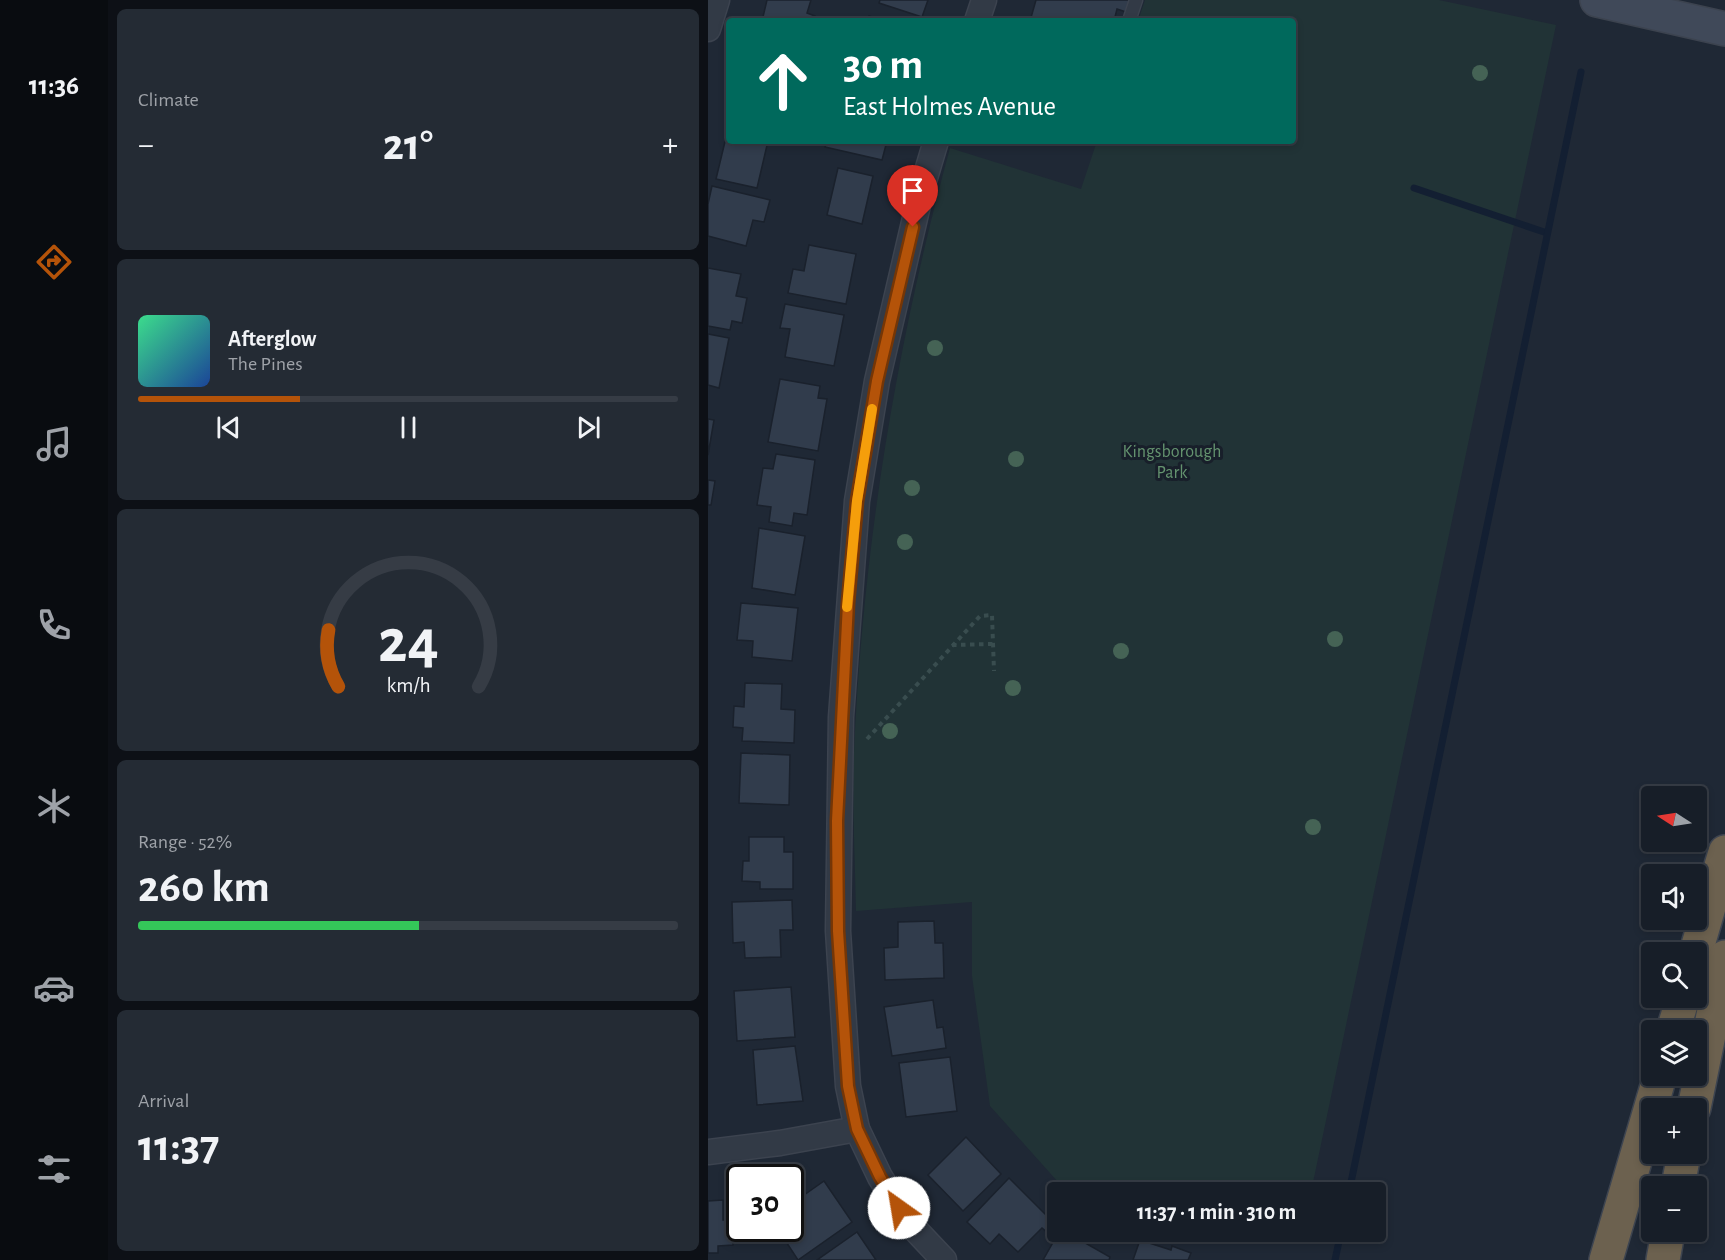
<!DOCTYPE html>
<html lang="en">
<head>
<meta charset="utf-8">
<style>
	body { margin:0; font-family:"Alegreya Sans",sans-serif; background:#242b34; color:#f1f3f6; height:100vh; display:flex; flex-direction:column; font-size:22px; white-space:nowrap }
	* { box-sizing:border-box; margin:0 }
	p { font-size:20px; color:#9ea2a8 }
	.icon { flex:none; width:33px; height:33px; fill:none; stroke:currentColor; stroke-width:2; stroke-linecap:round; stroke-linejoin:round }
	.map { position:relative; flex:1; overflow:hidden }
	.sheet { display:flex; flex-direction:column; gap:9px; padding:9px; background:#0d1016; width:600px }
	.sheet>* { flex:none }
	.banner { position:absolute; left:18px; top:18px; width:570px; height:126px; border-radius:6px; box-shadow:0 3px 9px #0003,0 0 0 2px #363c45; background:#00695c; color:#fff; overflow:hidden }
	.needle { width:39px; rotate:282deg }
	.buttons { position:absolute; left:933px; top:786px; display:grid; gap:12px }
	.buttons a { display:grid; place-items:center; width:66px; height:66px; border-radius:6px; background:#171e28; box-shadow:0 3px 9px #0003,0 0 0 2px #363c45; font-size:30px }
	.speed { position:absolute; left:18px; top:1164px; display:flex; gap:12px; font-size:30px; font-weight:700; text-align:center }
	.speed>* { display:grid; place-content:center; width:78px; height:78px; border-radius:50%; background:#171e28; box-shadow:0 3px 9px #0003,0 0 0 2px #363c45; line-height:1 }
	.speed .limit { border:3px solid #111; border-radius:9px; background:#fff; color:#111 }
	.pin { position:absolute; display:grid; place-items:center; width:51px; height:51px; color:#fff; margin:-62px -26px; border-radius:50% 50% 50% 0; rotate:-45deg; box-shadow:0 0 6px #0007 }
	.pin .icon { rotate:45deg }
	.me { position:absolute; width:66px; margin:-33px; rotate:328deg; stroke-linejoin:round; filter:drop-shadow(0 0 4px #0008) }
	.turn { display:flex; align-items:center; gap:21px; height:126px; padding:0 18px; font-size:27px }
	.turn .icon { width:78px; height:78px; stroke-width:2.5 }
	.turn b { display:block; font-size:42px; line-height:51px }
	.big { font-size:45px; font-weight:600; line-height:1.1 }
	.sheet .widget { flex:1; display:flex; flex-direction:column; justify-content:center; gap:9px; min-width:0; padding:0 21px; border-radius:9px; background:#242b34 }
	.sheet .dial { align-items:center; gap:0 }
	.dial svg { height:156px; overflow:visible; fill:none; stroke:#363c45; stroke-width:7; stroke-linecap:round; text-anchor:middle }
	.dial text { fill:#f1f3f6; stroke:none }
	.song { display:flex; align-items:center; gap:18px }
	.cover { width:72px; height:72px; border-radius:9px; background:linear-gradient(135deg,hsl(150 70% 55%),hsl(220 70% 35%)) }
	.played { height:6px; border-radius:3px; background:linear-gradient(90deg,#b45309 30%,#363c45 30%) }
	.keys { display:flex; justify-content:space-around; direction:ltr }
	.heat { display:flex; justify-content:space-between; align-items:center; font-size:33px; direction:ltr }
	.charge { height:9px; border-radius:4px; background:linear-gradient(90deg,#34c759 52%,#363c45 0) }
	.trip { position:absolute; left:339px; top:1182px; width:339px; height:60px; border-radius:6px; background:#171e28; box-shadow:0 3px 9px #0003,0 0 0 2px #363c45; font-weight:600; line-height:60px; text-align:center }
	main { display:flex; flex:1; min-height:0 }
	.tab-bar { display:flex; flex-direction:column; width:108px; justify-content:space-around; align-items:center; background:#090c10; color:#9ea2a8 }
	.tab-bar .icon { width:42px; height:42px }
	.tab-bar .selected { color:#b45309 }
	.tab-bar b { font-size:27px; color:#f1f3f6 }
	.map>svg:first-child { display:block }
</style>
</head>
<body>
<main>
<nav class="tab-bar">
<b>11:36</b>
<svg class="icon selected" aria-label="directions" viewBox="0 0 24 24"><path d="M12 3l9 9-9 9-9-9zM9 14v-3h6M13 9l2 2-2 2"/></svg>
<svg class="icon" aria-label="music" viewBox="0 0 24 24"><path d="M9 18V5l10-2v13"/><circle cx="6" cy="18" r="3"/><circle cx="16" cy="16" r="3"/></svg>
<svg class="icon" aria-label="phone" viewBox="0 0 24 24"><path d="M5 4h4l2 5-3 2q2 4 5 5l2-3 5 2v4C11 20 4 13 5 4z"/></svg>
<svg class="icon" aria-label="climate" viewBox="0 0 24 24"><path d="M12 3v18M4 7l16 10M4 17L20 7"/></svg>
<svg class="icon" aria-label="car" viewBox="0 0 24 24"><path d="M5 17H2v-5l4-1 3-4h7l3 4 3 1v5h-3M9 17h6M6 11h13"/><circle cx="7" cy="17" r="2"/><circle cx="17" cy="17" r="2"/></svg>
<svg class="icon" aria-label="filters" viewBox="0 0 24 24"><path d="M4 7h16M4 17h16"/><circle cx="9" cy="7" r="2"/><circle cx="15" cy="17" r="2"/></svg>
</nav>
<section class="sheet">
<div class="widget"><p>Climate</p>
<div class="heat"><a>−</a><b class="big">21°</b><a>+</a></div>
</div>
<div class="widget">
<div class="song"><i class="cover"></i><div><b>Afterglow</b><p>The Pines</p></div></div>
<div class="played"></div>
<div class="keys"><svg class="icon" aria-label="previous" viewBox="0 0 24 24"><path d="M18 5L8 12l10 7zM5 5v14"/></svg><svg class="icon" aria-label="pause" viewBox="0 0 24 24"><path d="M8 5v14M16 5v14"/></svg><svg class="icon" aria-label="next" viewBox="0 0 24 24"><path d="M6 5l10 7-10 7zM19 5v14"/></svg></div>
</div>
<div class="widget dial"><svg viewBox="0 0 100 80">
<path d="M14 69A42 42 0 1 1 86 69"/>
<path d="M14 69A42 42 0 0 1 9 40" stroke="#b45309"/>
<text x="50" y="56" font-size="32" font-weight="700">24</text>
<text x="50" y="72" font-size="11">km/h</text>
</svg></div>
<div class="widget"><p>Range · 52%</p><b class="big">260 km</b><div class="charge"></div></div>
<div class="widget"><p>Arrival</p><b class="big">11:37</b></div>
</section>
<div class="map">
<svg width="1017" height="1260" viewBox="0 0 1017 1260">
	<rect width="100%" height="100%" fill="#1f2835"/>
	<g fill="#213336">
		<path d="M437 0H731L848 25 603 1192H359L282 1106 264 976V902L148 911C147 858 144 805 146 752 155 548 188 345 242 148L373 189 389 141H585V21H430Z"/>
		<polygon points="536,1232 595,1232 593,1243"/>
	</g>
	<g fill="none" stroke-linecap="round" stroke-linejoin="round">
		<g stroke="#131f32" stroke-width="7">
			<polyline points="706,188 839,233"/>
			<polyline points="641,1192 873,72"/>
			<polyline points="627,1260 633,1232"/>
		</g>
	</g>
	<g fill="#313c4c" stroke="#1a212c" stroke-width="1.5">
		<polygon points="59,0 103,0 99,13 107,16 105,21 54,21"/>
		<polygon points="172,0 220,0 214,17 171,3"/>
		<polygon points="328,0 426,0 421,13 409,9 406,21 322,21"/>
		<polygon points="161,16 179,21 159,21"/>
		<polygon points="21,125 21,141 60,141 49,188 8,179"/>
		<polygon points="119,141 179,141 174,160 117,147"/>
		<polygon points="130,168 165,176 154,224 119,215"/>
		<polygon points="4,186 62,200 56,222 45,220 38,246 0,236 0,204"/>
		<polygon points="101,245 148,254 138,304 80,293 85,269 96,271"/>
		<polygon points="0,268 33,274 28,296 39,298 34,323 24,321 22,330 0,326"/>
		<polygon points="77,304 136,315 126,366 77,357 82,329 72,328"/>
		<polygon points="0,334 21,338 11,388 0,385"/>
		<polygon points="72,379 112,386 110,398 119,399 110,451 60,442"/>
		<polygon points="0,419 6,420 0,455"/>
		<polygon points="68,454 107,460 99,515 86,513 84,526 61,522 63,507 49,505 55,468 65,469"/>
		<polygon points="0,480 7,481 3,505 0,505"/>
		<polygon points="51,528 97,536 87,595 44,588"/>
		<polygon points="33,603 90,608 84,661 44,657 45,641 29,640"/>
		<polygon points="37,683 74,684 73,709 87,710 86,743 34,741 35,728 25,727 26,706 36,707"/>
		<polygon points="33,753 82,755 81,805 31,803"/>
		<polygon points="41,837 76,837 76,852 85,852 85,889 52,889 52,882 34,881 35,861 41,861"/>
		<polygon points="84,900 85,930 72,930 73,957 37,958 36,942 25,943 24,902"/>
		<polygon points="226,921 227,943 235,943 236,978 177,980 176,948 190,947 190,922"/>
		<polygon points="83,987 87,1037 29,1041 26,991"/>
		<polygon points="225,1000 229,1028 235,1027 238,1048 184,1056 176,1007"/>
		<polygon points="87,1046 95,1101 49,1105 45,1050"/>
		<polygon points="242,1057 249,1111 198,1117 191,1063"/>
		<polygon points="258,1137 293,1174 255,1211 220,1175"/>
		<polygon points="301,1178 348,1225 340,1233 334,1228 310,1252 291,1234 282,1244 259,1222"/>
		<polygon points="116,1181 144,1222 90,1260 69,1228 82,1228 82,1205"/>
		<polygon points="15,1200 15,1220 24,1220 25,1245 10,1246 10,1253 0,1253 0,1201"/>
		<polygon points="149,1232 168,1260 109,1260"/>
		<polygon points="351,1232 358,1232 402,1257 401,1260 335,1260"/>
		<polygon points="432,1240 463,1250 464,1246 483,1253 480,1260 425,1260"/>
	</g>
	<g fill="none" stroke-linecap="round" stroke-linejoin="round">
		<g stroke="#3c434f" stroke-width="15">
			<polyline id="lane" points="421,21 428,0"/>
		</g>
		<g stroke="#3c434f" stroke-width="27">
			<g id="street">
				<polyline points="269,21 276,0"/>
				<polyline points="0,29 9,0"/>
				<polyline points="228,141 214,188 169,381 149,501 133,717 130,931 140,1086 149,1129 172,1177 201,1223 236,1260"/>
				<polyline points="0,1152 72,1143 149,1129"/>
			</g>
		</g>
		<g stroke="#3c434f" stroke-width="36">
			<polyline id="secondary" points="889,0 1017,29"/>
		</g>
		<g stroke="#3d4450" stroke-width="36">
			<g id="highway">
				<polyline points="988,952 1017,852"/>
				<polyline points="965,1030 975,998"/>
				<polyline points="986,1108 1017,957"/>
				<polyline points="970,1186 976,1154"/>
				<polyline points="898,1260 952,1076"/>
				<polyline points="955,1260 960,1232"/>
			</g>
		</g>
		<g stroke="#394d4f" stroke-width="4" stroke-dasharray="4.5 4.5" stroke-linecap="butt">
			<polyline points="244,645 285,644"/>
			<polyline points="159,739 272,616 284,615 286,671"/>
		</g>
		<use href="#lane" stroke="#323a46" stroke-width="12"/>
		<use href="#street" stroke="#323a46" stroke-width="24"/>
		<use href="#secondary" stroke="#404959" stroke-width="33"/>
		<use href="#highway" stroke="#6c614f" stroke-width="33"/>
	</g>
	<g fill="#456355">
		<circle cx="772" cy="73" r="8"/>
		<circle cx="227" cy="348" r="8"/>
		<circle cx="308" cy="459" r="8"/>
		<circle cx="204" cy="488" r="8"/>
		<circle cx="197" cy="542" r="8"/>
		<circle cx="627" cy="639" r="8"/>
		<circle cx="413" cy="651" r="8"/>
		<circle cx="305" cy="688" r="8"/>
		<circle cx="182" cy="731" r="8"/>
		<circle cx="605" cy="827" r="8"/>
	</g>
	<g fill="none" stroke-linecap="round" stroke-linejoin="round">
		<g stroke="#753606" stroke-width="15">
			<polyline id="route" points="191,1208 172,1177 149,1129 140,1086 130,931 129,821 140,603 149,501 169,381 205,227"/>
		</g>
		<use href="#route" stroke="#b45309" stroke-width="10"/>
		<polyline stroke="#f59e0b" stroke-width="10" points="139,607 149,501 164,409"/>
	</g>
	<g text-anchor="middle" stroke-width="6" stroke-linejoin="round" paint-order="stroke">
		<g font-size="18" fill="#64936f" stroke="#181f2a">
			<text x="464" y="457">Kingsborough<tspan x="464" dy="21">Park</tspan></text>
		</g>
	</g>
</svg>
<div class="buttons">
<a><svg class="needle" viewBox="-14 -14 28 28"><path d="M0-13l5 13h-10z" fill="#e53935"/><path d="M0 13l5-13h-10z" fill="#9ea2a8"/></svg></a>
<a><svg class="icon" aria-label="sound" viewBox="0 0 24 24"><path d="M4 9h4l5-4v14l-5-4H4zM17 9q2 3 0 6"/></svg></a>
<a><svg class="icon" aria-label="search" viewBox="0 0 24 24"><circle cx="10" cy="10" r="6"/><path d="M15 15l6 6"/></svg></a>
<a><svg class="icon" aria-label="layers" viewBox="0 0 24 24"><path d="M12 4l9 5-9 5-9-5zM3 14l9 5 9-5"/></svg></a>
<a>+</a>
<a>−</a>
</div>
<div class="speed"><div class="limit">30</div></div>
<div class="pin" style="left:205px;top:227px;background:#d93025"><svg class="icon" aria-label="arrive" viewBox="0 0 24 24"><path d="M6 21V4h12l-3 4 3 4H6"/></svg></div>
<svg class="me" style="left:191px;top:1208px" viewBox="-20 -20 40 40"><circle r="19" fill="#fff"/><path d="M0-13L10 11 0 6-10 11z" fill="#b45309"/></svg>
<div class="trip">11:37 · 1 min · 310 m</div>
<div class="banner">
<div class="turn"><svg class="icon" aria-label="ahead" viewBox="0 0 24 24"><path d="M12 20V5M6 11l6-6 6 6"/></svg><div><b>30 m</b>East Holmes Avenue</div></div>
</div>
</div>
</main>
</body>
</html>
